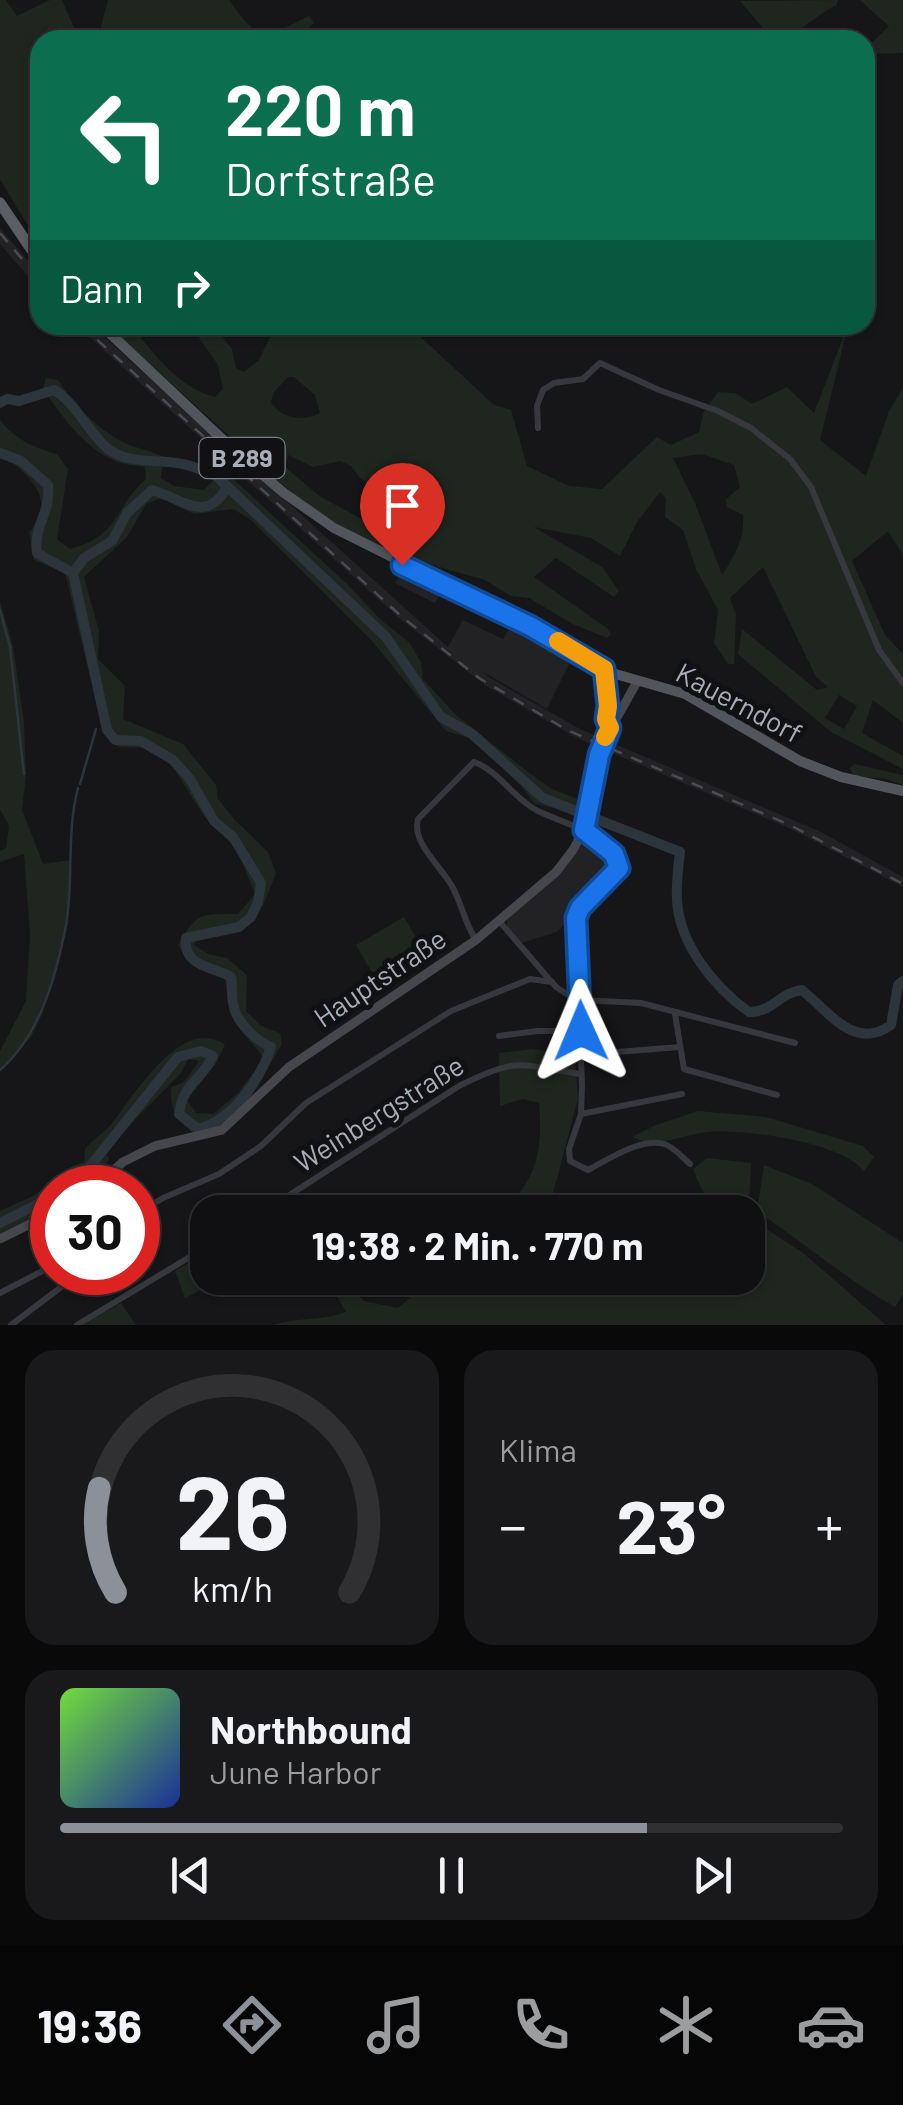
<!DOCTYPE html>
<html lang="de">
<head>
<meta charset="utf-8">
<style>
	body { margin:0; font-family:Barlow,sans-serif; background:#19191b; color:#f1f3f6; height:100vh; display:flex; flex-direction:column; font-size:38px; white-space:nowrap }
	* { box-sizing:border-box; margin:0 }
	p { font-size:32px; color:#9c9d9f }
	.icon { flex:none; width:55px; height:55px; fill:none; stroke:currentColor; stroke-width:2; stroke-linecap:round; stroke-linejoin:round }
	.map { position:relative; height:1325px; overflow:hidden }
	.sheet { display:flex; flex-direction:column; gap:25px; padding:25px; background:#09090a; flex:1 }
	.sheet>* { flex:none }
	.top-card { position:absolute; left:30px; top:30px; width:845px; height:305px; border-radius:30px; box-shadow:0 2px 8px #0004,0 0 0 2px #303032; background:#0b6e4f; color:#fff; overflow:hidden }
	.speed { position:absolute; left:30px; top:1165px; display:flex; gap:20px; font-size:50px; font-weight:700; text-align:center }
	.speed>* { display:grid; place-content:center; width:130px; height:130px; border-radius:50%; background:#101012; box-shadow:0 2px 8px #0004,0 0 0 2px #303032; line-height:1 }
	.speed .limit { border:15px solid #d22; background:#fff; color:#111 }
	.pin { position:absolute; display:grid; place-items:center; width:85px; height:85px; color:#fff; margin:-102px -42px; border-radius:50% 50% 50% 0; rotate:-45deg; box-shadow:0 0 10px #0007 }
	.pin .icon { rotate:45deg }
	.me { position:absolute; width:110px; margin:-55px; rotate:359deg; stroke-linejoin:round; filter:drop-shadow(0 0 8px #0008) }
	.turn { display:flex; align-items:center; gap:35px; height:210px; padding:0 30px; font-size:45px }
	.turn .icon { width:130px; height:130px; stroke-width:2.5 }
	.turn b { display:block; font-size:70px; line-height:85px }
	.then { display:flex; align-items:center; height:95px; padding:0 30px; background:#0003; gap:20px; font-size:38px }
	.big { font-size:75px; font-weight:700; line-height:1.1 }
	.sheet .card { flex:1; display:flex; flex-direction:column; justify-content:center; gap:15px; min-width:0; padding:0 35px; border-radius:30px; background:#19191b }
	.sheet .dial { align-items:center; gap:0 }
	.dial svg { height:260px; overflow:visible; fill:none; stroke:#303032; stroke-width:7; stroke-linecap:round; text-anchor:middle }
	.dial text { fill:#f1f3f6; stroke:none }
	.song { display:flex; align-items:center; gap:30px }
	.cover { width:120px; height:120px; border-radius:15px; background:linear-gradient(135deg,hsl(100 70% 55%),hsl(230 70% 35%)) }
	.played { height:10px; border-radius:5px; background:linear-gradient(90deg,#8c9099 75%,#303032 75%) }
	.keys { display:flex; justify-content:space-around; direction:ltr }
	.heat { display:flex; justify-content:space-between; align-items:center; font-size:55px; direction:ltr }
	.sheet .tiles { flex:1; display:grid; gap:25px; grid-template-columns:1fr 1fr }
	.card:last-child { grid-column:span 2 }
	.trip { position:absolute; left:190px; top:1195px; width:575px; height:100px; border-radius:30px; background:#101012; box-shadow:0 2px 8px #0004,0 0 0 2px #303032; font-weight:700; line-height:100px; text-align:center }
	.tab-bar { display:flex; height:160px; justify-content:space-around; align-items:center; background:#060607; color:#9c9d9f }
	.tab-bar .icon { width:70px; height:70px }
	.tab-bar .on { color:#8c9099 }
	.tab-bar b { font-size:45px; color:#f1f3f6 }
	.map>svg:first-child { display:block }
</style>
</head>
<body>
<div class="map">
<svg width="903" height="1325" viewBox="0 0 903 1325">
	<rect width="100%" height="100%" fill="#161618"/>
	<g fill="#222225">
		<polygon points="0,228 40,275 40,290 0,244"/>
		<polygon points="76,325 91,325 448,647 463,620 503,639 513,622 574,654 547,709 482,671 490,678 580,729 821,832 903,877 903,887 789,828 577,738 486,686 399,618"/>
		<polygon points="402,570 443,589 435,603 395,583"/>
		<polygon points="585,832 616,860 615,871 557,932 521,943 507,927 507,918 555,875"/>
	</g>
	<g fill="#1e261f" fill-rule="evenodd">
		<polygon points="0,0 6,0 17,16 50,0 62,0 79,40 40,40 40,246 0,179"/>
		<path d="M108 0H229C259 43 264 38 309 16L314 23 295 40H97Z"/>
		<path d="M838 0 836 6C814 15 794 40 773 40L740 1Z"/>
		<polygon points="860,0 903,0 903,53 865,54 865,50 889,26"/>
		<path d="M107 325H131C153 353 179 388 215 397L223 389 218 365 190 325H213L232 349 236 368 244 372 259 360 270 337 262 325H408L494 405 511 410 527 466 569 486 602 489 657 437 671 445 699 432 703 413 718 392 735 393 752 404 787 387 814 413 848 325 820 440 866 476 889 411 903 388V555L888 531 852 561 885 635 903 654V723L873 700 862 733 903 756V769L831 732 738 654 742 629 817 690 828 687 816 677 763 567 730 598 736 615 734 664H728L714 643 718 610 696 569 683 530 665 517 666 498 660 492 637 522 620 556 591 538 534 527 602 567 619 591 614 597 556 558 534 577 607 628 611 634 607 638 573 624 529 598 511 596 485 580 383 551 303 503ZM288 377H294L315 395 320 413C303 422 283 419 271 403L273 393ZM702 454 734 465 740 487 726 499 727 507 743 515C745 538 735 556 722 575L695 503 673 458ZM288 455 313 467 340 461 351 466 360 478 408 512 422 530 415 544 405 542 321 497 285 467ZM839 695 857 706 844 729 825 718Z"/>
		<path d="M46 378 58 380C75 406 98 430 127 444 139 449 152 451 164 457L161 478 174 486 204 490 221 472 231 477 346 583 381 620 409 642 421 662 423 679 455 714 528 772 552 789 575 798 589 811 586 819 578 813 535 804 520 784 473 739 446 731 371 640 250 519 233 509 194 514 161 498 146 504 127 537 84 577 99 631 98 659 125 686 123 719 183 744 216 785 218 799 235 820 268 852 276 874C254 927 257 931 198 937L194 945 208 954 227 958 247 975 246 1011 261 1026 280 1033 282 1044C258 1084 243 1117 200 1138 178 1122 170 1114 171 1087L184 1082 199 1061 188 1059 181 1073 114 1141 106 1152 109 1160 87 1187 52 1188V1220L0 1243V1211L35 1195 73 1166 84 1162 85 1149C93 1139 106 1132 113 1122 135 1094 183 1014 225 1045L215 1065 187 1100 196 1113 213 1114 238 1093 263 1060C260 1050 255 1048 249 1040 233 1023 227 1002 225 979L189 962 178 945C198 912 199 914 238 914L255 894 238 851 204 816 171 764 145 748 118 747 103 731 65 573 34 560 29 532C60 497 26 475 0 452V420C13 438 36 449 57 454L68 469 57 539 70 549C120 536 113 508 146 479L145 467C135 465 122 465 113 460 85 448 60 414 43 389Z"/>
		<polygon points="0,601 13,646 24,722 26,775 22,810 43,864 70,860 68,925 43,1012 31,1037 0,1072 0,1051 26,1001 30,934 24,854 0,862 0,851 6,848 9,826 0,809"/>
		<polygon points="854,764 903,775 903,785 883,778 854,777 850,768"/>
		<polygon points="404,917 425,953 377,981 356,945"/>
		<path d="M533 1049 575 1056 578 1099 548 1212H503C537 1178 543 1151 539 1103L523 1099 500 1106 499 1053Z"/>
		<path d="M698 1111 766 1117 863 1146 874 1157 864 1171C841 1142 745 1129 708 1132 684 1134 655 1150 632 1137L656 1125Z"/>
		<path d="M707 1158 751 1163 749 1203 757 1223 802 1252 886 1325H273C297 1317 322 1321 346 1312L329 1282 332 1281 349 1285 364 1301 398 1308 433 1278H748V1212C711 1212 706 1201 693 1169Z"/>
		<path d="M764 1165 812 1184 903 1243V1294L895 1307C846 1279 804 1243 757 1211Z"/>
		<polygon points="205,1253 208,1278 216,1278 211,1285 185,1298 175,1271"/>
		<polygon points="121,1303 136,1325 83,1325"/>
	</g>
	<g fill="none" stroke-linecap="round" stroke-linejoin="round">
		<g stroke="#2c353c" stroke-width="2.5">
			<polyline points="0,610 10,647 24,774"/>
			<polyline points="80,784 96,729"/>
			<path d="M0 1070C40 1035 56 977 66 925 74 880 66 833 78 788"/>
		</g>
		<g stroke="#2c353c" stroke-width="10">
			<path d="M0 403 7 399 19 401 54 390C77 404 87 431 107 448 130 466 157 458 183 464 193 466 203 471 213 473L386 637 441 717 472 734 543 798 680 852C678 868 676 885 677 900 679 944 715 988 749 1012 771 1013 781 992 802 990 830 1013 855 1051 891 1025L898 985 903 981"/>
			<path d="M0 453 21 461 48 485C51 515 33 524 37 553L73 573 107 730 115 740 141 741 173 760 190 779 214 821 233 837 261 883 258 902 251 917 239 927 186 938C183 967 212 966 231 977 233 986 231 994 233 1003 235 1021 255 1040 271 1047 260 1080 233 1120 198 1129L179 1114C183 1083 201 1081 213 1056L201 1051 178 1057 83 1175 69 1188"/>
			<path d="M73 573 84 558 112 541 127 513 152 490C183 499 206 525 227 487"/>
			<polyline points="0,1223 52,1197"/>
		</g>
		<g stroke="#37383d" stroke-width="6">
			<polyline points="538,428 537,406 543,390 554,383 583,379 600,363 659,390 718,411 751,428 790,459 811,487 879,650 903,683"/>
			<polyline points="604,669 608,706 605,719 610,728"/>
			<polyline points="499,921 556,987 570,996 580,1000 641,1003 795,1043"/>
			<path d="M476 940C465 924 462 905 453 888 443 868 411 843 418 819L474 762C499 771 514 799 538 811 569 826 599 829 619 862 615 885 586 897 576 918L582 1086 581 1114 569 1149 570 1161 588 1170C607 1160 642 1137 664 1144 674 1147 682 1157 690 1164"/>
			<polyline points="675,1014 684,1069 777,1095"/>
			<polyline points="499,1036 538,1031 581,1031"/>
			<polyline points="604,1053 680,1047"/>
			<polyline points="581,1114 682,1094"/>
			<polyline points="107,1183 113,1182 118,1188"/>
			<path d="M263 1212 459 1086C518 1056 520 1065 581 1074"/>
			<polyline points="138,1213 163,1198 219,1174 261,1146 306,1103 451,1011 530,979 552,982"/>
			<polyline points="0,1293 52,1266"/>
			<polyline points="11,1325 81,1272"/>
			<polyline points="77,1325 208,1246"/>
		</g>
		<g stroke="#45474d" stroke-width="9">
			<polyline points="93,1188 123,1162 155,1146 222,1130 289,1067 476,940 556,872 573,850 584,829 603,742 637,682"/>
			<polyline points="0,1239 52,1213"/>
		</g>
		<polyline stroke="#53555c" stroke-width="10" points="101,325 237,453 284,493 334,528 530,626 612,673 685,694 800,761 841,777 903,791"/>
		<polyline stroke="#5b5e65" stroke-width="11" points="0,203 40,262"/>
		<g stroke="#4a4c52" stroke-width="2.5" stroke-dasharray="12 10" stroke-linecap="butt">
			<polyline points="0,233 40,280"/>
			<polyline points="81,325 401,616 479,678 567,730 790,825 903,884"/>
		</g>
	</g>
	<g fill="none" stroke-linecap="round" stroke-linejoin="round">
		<g stroke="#114b97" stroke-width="25">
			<polyline id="route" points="402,565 530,626 604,669 608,706 606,719 610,728 599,755 584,830 614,854 619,868 580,908 576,918 581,1031"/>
		</g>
		<use href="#route" stroke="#1a73e8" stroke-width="18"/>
		<polyline stroke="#f59e0b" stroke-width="18" points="558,641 604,669 608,706 606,719 610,728 605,737"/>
	</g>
	<g text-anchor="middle" stroke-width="10" stroke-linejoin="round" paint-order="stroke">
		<rect fill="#111113" stroke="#7b7e86" stroke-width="2.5" x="199.5" y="438" width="85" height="40" rx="8"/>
		<g font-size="25" font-weight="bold" fill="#a8adb8">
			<text x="242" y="467">B 289</text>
		</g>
		<g font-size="28" fill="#a8adb8" stroke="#111113">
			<text transform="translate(739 703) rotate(28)" y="10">Kauerndorf</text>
			<text transform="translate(380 978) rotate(-34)" y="10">Hauptstraße</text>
			<text transform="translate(379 1114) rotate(-32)" y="10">Weinbergstraße</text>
		</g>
	</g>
</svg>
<div class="speed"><div class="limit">30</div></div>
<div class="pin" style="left:402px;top:565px;background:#d93025"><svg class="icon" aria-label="arrive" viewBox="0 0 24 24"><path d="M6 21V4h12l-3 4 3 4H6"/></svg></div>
<svg class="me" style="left:581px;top:1031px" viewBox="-20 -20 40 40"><path d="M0-17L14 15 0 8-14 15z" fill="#1a73e8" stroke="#fff" stroke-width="4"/></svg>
<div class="trip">19:38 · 2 Min. · 770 m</div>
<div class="top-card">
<div class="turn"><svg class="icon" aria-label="left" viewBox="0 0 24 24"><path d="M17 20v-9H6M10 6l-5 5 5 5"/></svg><div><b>220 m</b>Dorfstraße</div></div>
<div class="then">Dann<svg class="icon" aria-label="right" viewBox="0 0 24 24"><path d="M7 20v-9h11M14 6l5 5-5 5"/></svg></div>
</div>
</div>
<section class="sheet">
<div class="tiles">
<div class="card dial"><svg viewBox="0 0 100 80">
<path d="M14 69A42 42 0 1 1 86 69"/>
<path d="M14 69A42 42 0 0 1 9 37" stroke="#8c9099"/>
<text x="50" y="56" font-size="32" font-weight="700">26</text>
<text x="50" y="72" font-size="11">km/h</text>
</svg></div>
<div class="card"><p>Klima</p>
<div class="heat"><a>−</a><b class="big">23°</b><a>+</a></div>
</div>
<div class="card">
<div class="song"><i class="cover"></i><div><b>Northbound</b><p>June Harbor</p></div></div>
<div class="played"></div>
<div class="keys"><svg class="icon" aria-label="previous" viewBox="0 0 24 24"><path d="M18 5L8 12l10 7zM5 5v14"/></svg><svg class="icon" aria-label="pause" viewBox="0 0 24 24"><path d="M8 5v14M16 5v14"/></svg><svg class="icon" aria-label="next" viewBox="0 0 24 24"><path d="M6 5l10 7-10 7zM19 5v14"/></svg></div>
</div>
</div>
</section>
<nav class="tab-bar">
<b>19:36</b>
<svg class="icon on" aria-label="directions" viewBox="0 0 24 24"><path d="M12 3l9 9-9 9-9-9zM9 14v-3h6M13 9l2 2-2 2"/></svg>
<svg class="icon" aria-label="music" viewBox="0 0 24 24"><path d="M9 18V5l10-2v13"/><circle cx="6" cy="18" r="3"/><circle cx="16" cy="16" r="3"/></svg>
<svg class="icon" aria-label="phone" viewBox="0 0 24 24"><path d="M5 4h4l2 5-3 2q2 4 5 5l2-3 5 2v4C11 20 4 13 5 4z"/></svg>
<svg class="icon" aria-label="climate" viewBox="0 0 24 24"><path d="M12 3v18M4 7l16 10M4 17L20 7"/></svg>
<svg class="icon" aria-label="car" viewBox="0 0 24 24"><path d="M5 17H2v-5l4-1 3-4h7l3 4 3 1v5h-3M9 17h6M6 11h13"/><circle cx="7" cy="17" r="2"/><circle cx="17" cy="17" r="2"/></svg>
</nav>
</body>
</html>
